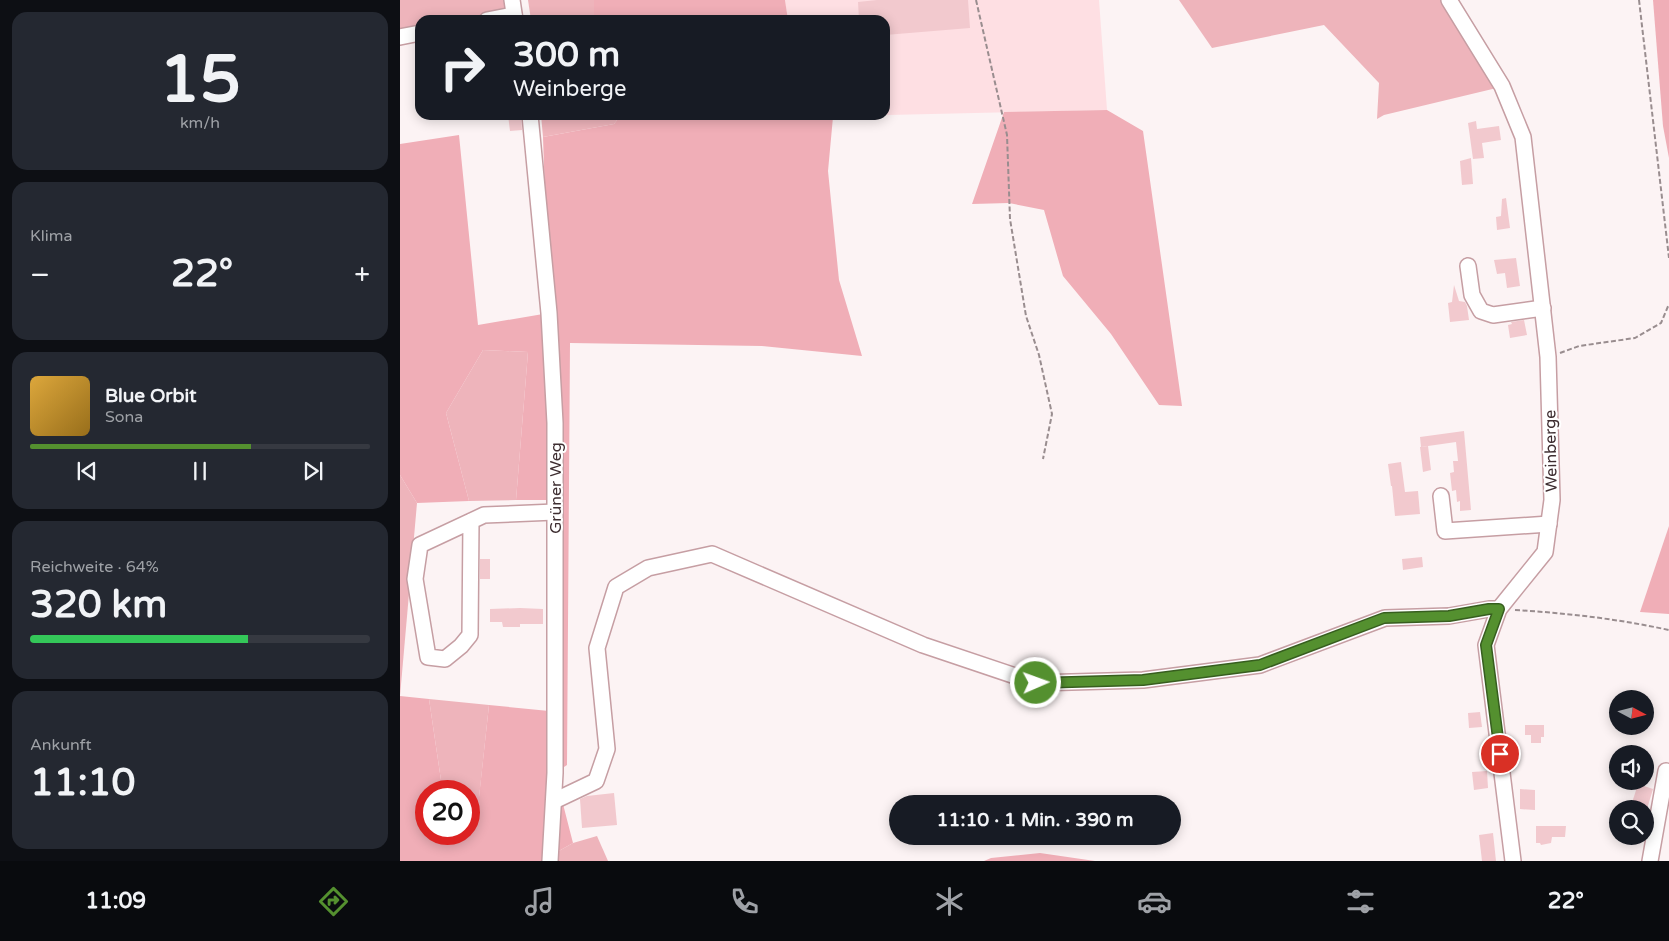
<!DOCTYPE html>
<html lang="de">
<head>
<meta charset="utf-8">
<style>
	body { margin:0; font-family:"Varela Round",sans-serif; background:#242831; color:#f1f3f6; height:100vh; display:flex; flex-direction:column; font-size:19px; white-space:nowrap }
	* { box-sizing:border-box; margin:0 }
	p { font-size:16px; color:#9ea1a6 }
	.icon { flex:none; width:28px; height:28px; fill:none; stroke:currentColor; stroke-width:2; stroke-linecap:round; stroke-linejoin:round }
	.map { position:relative; flex:1; overflow:hidden }
	.side { display:flex; flex-direction:column; gap:12px; padding:12px; background:#0d0f14; width:400px }
	.side>* { flex:none }
	.top-card { position:absolute; left:15px; top:15px; width:475px; height:105px; border-radius:15px; box-shadow:0 2px 12px #0003; background:#171b24; color:#f1f3f6; overflow:hidden }
	.needle { width:32px; rotate:97deg }
	.fabs { position:absolute; left:1209px; top:690px; display:grid; gap:10px }
	.fabs a { display:grid; place-items:center; width:45px; height:45px; border-radius:50%; background:#171b24; box-shadow:0 2px 12px #0003; font-size:25px }
	.speed { position:absolute; left:15px; top:780px; display:flex; gap:10px; font-size:25px; font-weight:700; text-align:center }
	.speed>* { display:grid; place-content:center; width:65px; height:65px; border-radius:50%; background:#171b24; box-shadow:0 2px 12px #0003; line-height:1 }
	.speed .limit { border:8px solid #d22; background:#fff; color:#111 }
	.pin { position:absolute; display:grid; place-items:center; width:42px; height:42px; color:#fff; margin:-21px; border:2px solid #fff; border-radius:50%; box-shadow:0 1px 5px #0007 }
	.me { position:absolute; width:55px; margin:-28px; rotate:88deg; stroke-linejoin:round; filter:drop-shadow(0 0 4px #0008) }
	.turn { display:flex; align-items:center; gap:18px; height:105px; padding:0 15px; font-size:22px }
	.turn .icon { width:65px; height:65px; stroke-width:2.5 }
	.turn b { display:block; font-size:35px; line-height:42px }
	.big { font-size:38px; font-weight:700; line-height:1.1 }
	.side .tile { flex:1; display:flex; flex-direction:column; justify-content:center; gap:8px; min-width:0; padding:0 18px; border-radius:15px; background:#242831 }
	.side .dial { align-items:center; gap:0 }
	.dial b { font-size:65px; line-height:1 }
	.song { display:flex; align-items:center; gap:15px }
	.cover { width:60px; height:60px; border-radius:8px; background:linear-gradient(135deg,hsl(40 70% 55%),hsl(40 70% 35%)) }
	.played { height:5px; border-radius:2px; background:linear-gradient(90deg,#54902f 65%,#363941 65%) }
	.keys { display:flex; justify-content:space-around; direction:ltr }
	.heat { display:flex; justify-content:space-between; align-items:center; font-size:28px; direction:ltr }
	.charge { height:8px; border-radius:4px; background:linear-gradient(90deg,#34c759 64%,#363941 0) }
	.trip { position:absolute; left:489px; top:795px; width:292px; height:50px; border-radius:25px; background:#171b24; box-shadow:0 2px 12px #0003; font-weight:700; line-height:50px; text-align:center }
	.tab-bar { display:flex; height:80px; justify-content:space-around; align-items:center; background:#090b0e; color:#9ea1a6 }
	.tab-bar .icon { width:35px; height:35px }
	.tab-bar .on { color:#54902f }
	.tab-bar b { font-size:22px; color:#f1f3f6 }
	main { display:flex; flex:1; min-height:0 }
	.map>svg:first-child { display:block }
</style>
</head>
<body>
<main>
<section class="side">
<div class="tile dial"><b>15</b><p>km/h</p></div>
<div class="tile"><p>Klima</p>
<div class="heat"><a>−</a><b class="big">22°</b><a>+</a></div>
</div>
<div class="tile">
<div class="song"><i class="cover"></i><div><b>Blue Orbit</b><p>Sona</p></div></div>
<div class="played"></div>
<div class="keys"><svg class="icon" aria-label="previous" viewBox="0 0 24 24"><path d="M18 5L8 12l10 7zM5 5v14"/></svg><svg class="icon" aria-label="pause" viewBox="0 0 24 24"><path d="M8 5v14M16 5v14"/></svg><svg class="icon" aria-label="next" viewBox="0 0 24 24"><path d="M6 5l10 7-10 7zM19 5v14"/></svg></div>
</div>
<div class="tile"><p>Reichweite · 64%</p><b class="big">320 km</b><div class="charge"></div></div>
<div class="tile"><p>Ankunft</p><b class="big">11:10</b></div>
</section>
<div class="map">
<svg width="1269" height="861" viewBox="0 0 1269 861">
	<rect width="100%" height="100%" fill="#fcf3f4"/>
	<polygon fill="#fedfe3" points="385,0 699,0 707,110 402,117 402,115 485,115 485,20 388,20"/>
	<g fill="#eeb4bb">
		<polygon points="0,0 111,0 114,15 87,20 20,20 20,33 0,37"/>
		<polygon points="128,0 194,0 194,20 131,20"/>
		<polygon points="779,0 1049,0 1105,86 984,115 977,119 979,83 924,25 812,48"/>
		<polygon points="141,115 221,115 214,124 143,137"/>
		<polygon points="83,350 128,352 116,500 69,501 46,413"/>
		<polygon points="0,475 17,503 0,696"/>
		<polygon points="29,699 89,705 79,798 69,795 69,791 56,791 42,787"/>
		<polygon points="197,836 208,861 141,861 173,843"/>
	</g>
	<g fill="#f0aeb7">
		<polygon points="194,0 385,0 388,20 194,20"/>
		<polygon points="1253,0 1269,0 1269,158 1263,126"/>
		<polygon points="707,110 743,131 782,406 759,405 711,334 663,276 644,210 609,203 572,204 604,112"/>
		<polygon points="221,115 402,115 402,117 433,117 428,171 439,280 462,356 362,346 170,343 167,765 155,773 173,843 141,861 0,861 0,696 29,699 42,787 56,791 26,791 26,834 69,834 69,795 79,797 89,705 149,711 149,500 116,500 128,352 83,350 46,413 69,501 17,503 0,475 0,144 59,135 78,325 149,313 143,137 214,124"/>
		<polygon points="1269,526 1269,614 1240,612"/>
		<polygon points="640,853 695,861 584,861 591,858"/>
	</g>
	<g fill="#f2c9ce">
		<polygon points="477,0 568,0 570,28 485,35 485,20 459,20 458,2"/>
		<polygon points="108,115 121,115 122,130 110,131"/>
		<polygon points="1076,121 1077,129 1099,126 1101,140 1082,143 1084,158 1073,159 1068,123"/>
		<polygon points="1071,158 1073,184 1062,185 1060,161"/>
		<polygon points="1106,198 1110,228 1097,230 1096,217 1101,216 1102,199"/>
		<polygon points="1116,258 1120,286 1107,288 1105,273 1097,274 1094,260"/>
		<polygon points="1054,285 1059,301 1065,302 1067,306 1069,320 1050,322 1048,303 1052,302"/>
		<polygon points="1124,320 1127,335 1110,338 1108,325 1112,324 1111,322"/>
		<polygon points="1064,431 1071,510 1060,511 1060,501 1057,502 1056,490 1052,491 1050,473 1054,472 1053,461 1058,461 1056,442 1021,447 1020,437"/>
		<polygon points="1028,446 1031,470 1023,472 1020,447"/>
		<polygon points="1001,462 1005,492 1018,491 1020,514 995,516 992,486 991,486 988,464"/>
		<polygon points="1022,557 1023,567 1003,570 1002,559"/>
		<rect x="80" y="559" width="10" height="20"/>
		<polygon points="120,608 143,609 143,624 120,624 120,627 103,627 102,622 90,622 90,609"/>
		<polygon points="1080,712 1082,727 1069,728 1068,713"/>
		<polygon points="1125,725 1144,725 1144,737 1141,737 1141,743 1131,743 1131,735 1125,735"/>
		<polygon points="1087,771 1088,788 1074,790 1072,772"/>
		<polygon points="1238,784 1253,789 1247,809 1230,809"/>
		<polygon points="1120,789 1135,790 1135,810 1120,809"/>
		<polygon points="214,793 217,825 182,828 180,799 187,796"/>
		<polygon points="1136,826 1166,826 1165,837 1152,837 1151,843 1141,845 1140,843 1136,843"/>
		<polygon points="1093,833 1096,861 1082,861 1079,835"/>
	</g>
	<g fill="none" stroke-linecap="round" stroke-linejoin="round">
		<g stroke="#c69ea3" stroke-width="18">
			<g id="minor">
				<polyline points="112,0 115,20"/>
				<polyline points="1049,0 1102,86 1123,137 1148,357 1152,500 1145,552 1099,609 1086,645 1113,861"/>
				<polyline points="87,20 114,15"/>
				<polyline points="0,37 20,33"/>
				<polyline points="130,115 149,313 155,423 155,773 150,861"/>
				<polyline points="1068,266 1072,295 1081,311 1093,315 1143,308"/>
				<polyline points="1041,496 1045,531 1149,524"/>
				<polyline points="71,521 70,635 61,646 45,659 28,657 15,579 20,545 84,515 155,512"/>
				<polyline points="154,801 196,781 207,749 197,648 216,587 248,568 312,554 523,645 636,683 743,680 860,665 985,618 1049,616 1089,609 1099,609"/>
				<polyline points="1250,861 1266,771"/>
			</g>
		</g>
		<g stroke="#998d8f" stroke-width="2" stroke-dasharray="5 2.5" stroke-linecap="butt">
			<polyline points="576,0 607,135 610,219 626,316 639,355 652,414 643,459"/>
			<polyline points="1239,0 1269,258"/>
			<polyline points="1160,353 1179,346 1235,338 1261,323 1269,304"/>
			<path d="M1115 610C1167 613 1218 619 1269 630"/>
		</g>
		<use href="#minor" stroke="#fff" stroke-width="15"/>
	</g>
	<g fill="none" stroke-linecap="round" stroke-linejoin="round">
		<g stroke="#375e1f" stroke-width="12">
			<polyline id="route" points="636,683 743,680 860,665 984,618 1049,616 1089,609 1099,609 1086,645 1100,754"/>
		</g>
		<use href="#route" stroke="#54902f" stroke-width="9"/>
	</g>
	<g text-anchor="middle" stroke-width="4" stroke-linejoin="round" paint-order="stroke">
		<g font-size="16" fill="#3e2e31" stroke="#fff">
			<text transform="translate(1150 451) rotate(-91)" y="6">Weinberge</text>
			<text transform="translate(155 488) rotate(-90)" y="6">Grüner Weg</text>
		</g>
	</g>
</svg>
<div class="fabs">
<a><svg class="needle" viewBox="-14 -14 28 28"><path d="M0-13l5 13h-10z" fill="#e53935"/><path d="M0 13l5-13h-10z" fill="#9ea1a6"/></svg></a>
<a><svg class="icon" aria-label="sound" viewBox="0 0 24 24"><path d="M4 9h4l5-4v14l-5-4H4zM17 9q2 3 0 6"/></svg></a>
<a><svg class="icon" aria-label="search" viewBox="0 0 24 24"><circle cx="10" cy="10" r="6"/><path d="M15 15l6 6"/></svg></a>
</div>
<div class="speed"><div class="limit">20</div></div>
<div class="pin" style="left:1100px;top:754px;background:#d93025"><svg class="icon" aria-label="arrive" viewBox="0 0 24 24"><path d="M6 21V4h12l-3 4 3 4H6"/></svg></div>
<svg class="me" style="left:636px;top:683px" viewBox="-20 -20 40 40"><circle r="17" fill="#54902f" stroke="#fff" stroke-width="3"/><path d="M0-11L8 9 0 5-8 9z" fill="#fff"/></svg>
<div class="trip">11:10 · 1 Min. · 390 m</div>
<div class="top-card">
<div class="turn"><svg class="icon" aria-label="right" viewBox="0 0 24 24"><path d="M7 20v-9h11M14 6l5 5-5 5"/></svg><div><b>300 m</b>Weinberge</div></div>
</div>
</div>
</main>
<nav class="tab-bar">
<b>11:09</b>
<svg class="icon on" aria-label="directions" viewBox="0 0 24 24"><path d="M12 3l9 9-9 9-9-9zM9 14v-3h6M13 9l2 2-2 2"/></svg>
<svg class="icon" aria-label="music" viewBox="0 0 24 24"><path d="M9 18V5l10-2v13"/><circle cx="6" cy="18" r="3"/><circle cx="16" cy="16" r="3"/></svg>
<svg class="icon" aria-label="phone" viewBox="0 0 24 24"><path d="M5 4h4l2 5-3 2q2 4 5 5l2-3 5 2v4C11 20 4 13 5 4z"/></svg>
<svg class="icon" aria-label="climate" viewBox="0 0 24 24"><path d="M12 3v18M4 7l16 10M4 17L20 7"/></svg>
<svg class="icon" aria-label="car" viewBox="0 0 24 24"><path d="M5 17H2v-5l4-1 3-4h7l3 4 3 1v5h-3M9 17h6M6 11h13"/><circle cx="7" cy="17" r="2"/><circle cx="17" cy="17" r="2"/></svg>
<svg class="icon" aria-label="filters" viewBox="0 0 24 24"><path d="M4 7h16M4 17h16"/><circle cx="9" cy="7" r="2"/><circle cx="15" cy="17" r="2"/></svg>
<b>22°</b>
</nav>
</body>
</html>
